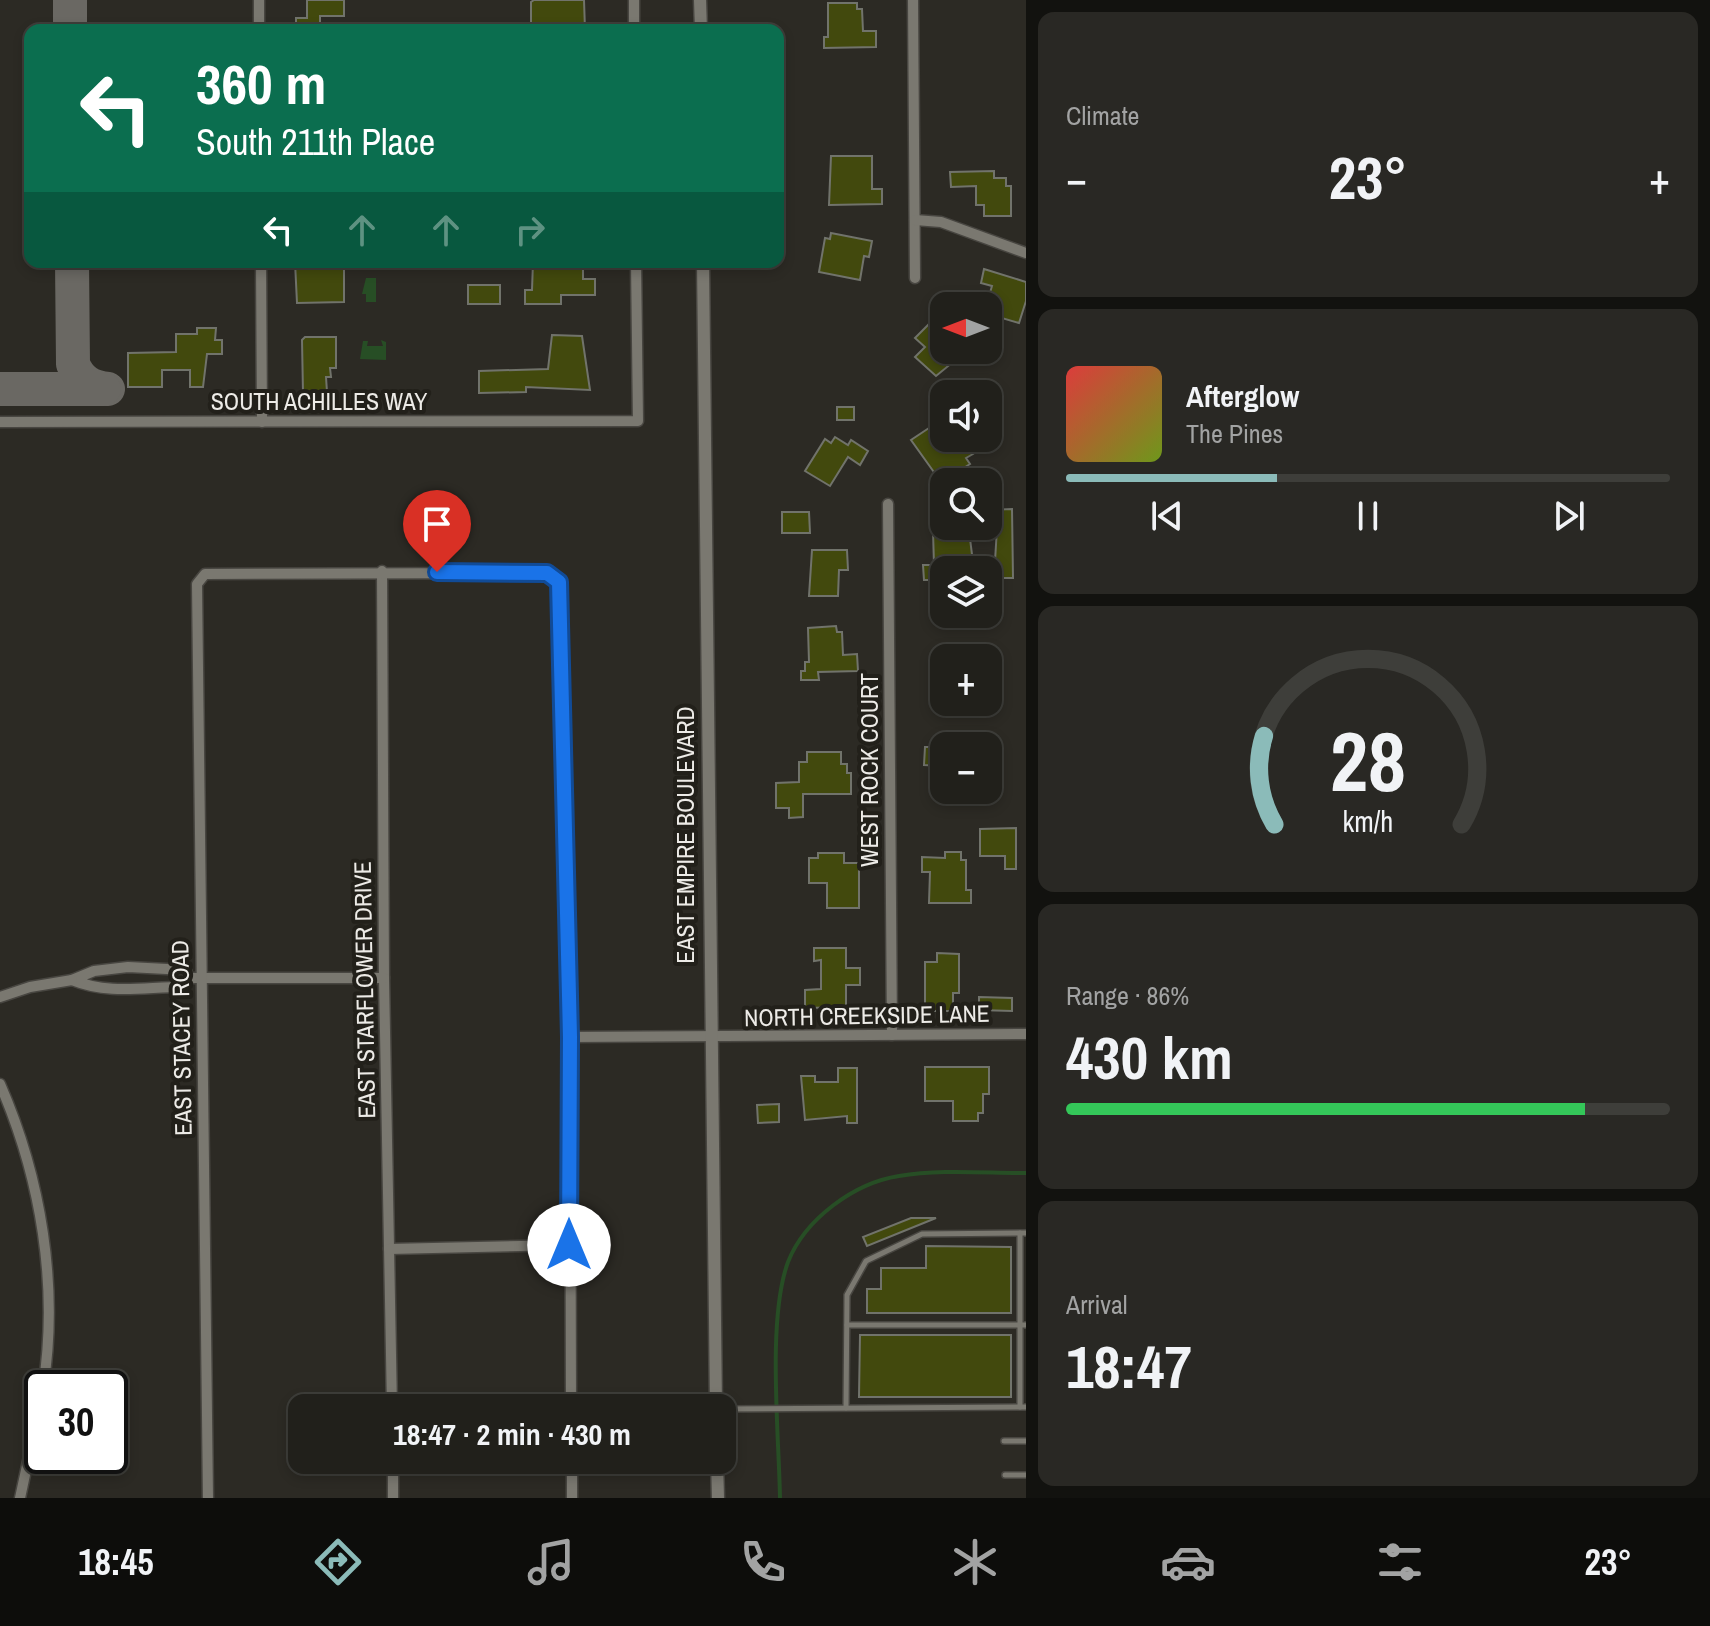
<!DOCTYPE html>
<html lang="en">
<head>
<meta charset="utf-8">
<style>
	body { margin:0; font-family:"Archivo Narrow",sans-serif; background:#292824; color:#f1f3f6; height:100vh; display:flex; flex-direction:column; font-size:30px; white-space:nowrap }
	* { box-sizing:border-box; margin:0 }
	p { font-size:26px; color:#a2a3a3 }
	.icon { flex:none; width:44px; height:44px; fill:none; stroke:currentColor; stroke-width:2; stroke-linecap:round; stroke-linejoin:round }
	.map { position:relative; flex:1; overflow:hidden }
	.details { display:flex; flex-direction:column; gap:12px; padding:12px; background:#12120f; width:684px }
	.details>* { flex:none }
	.banner { position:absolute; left:24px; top:24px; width:760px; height:244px; border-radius:16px; box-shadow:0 4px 12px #0003,0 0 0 2px #3e3e3a; background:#0b6e4f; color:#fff; overflow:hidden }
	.needle { width:52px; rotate:270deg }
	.tools { position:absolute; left:930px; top:292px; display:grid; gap:16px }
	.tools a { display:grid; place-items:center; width:72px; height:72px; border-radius:16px; background:#21201b; box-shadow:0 4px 12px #0003,0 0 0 2px #3e3e3a; font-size:40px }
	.speed { position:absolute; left:24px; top:1370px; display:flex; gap:16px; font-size:40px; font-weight:700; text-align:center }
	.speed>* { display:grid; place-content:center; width:104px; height:104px; border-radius:50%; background:#21201b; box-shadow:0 4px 12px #0003,0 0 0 2px #3e3e3a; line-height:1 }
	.speed .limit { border:4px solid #111; border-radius:12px; background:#fff; color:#111 }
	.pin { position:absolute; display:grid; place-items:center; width:68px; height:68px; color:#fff; margin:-82px -34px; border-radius:50% 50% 50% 0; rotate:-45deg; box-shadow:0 0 8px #0007 }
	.pin .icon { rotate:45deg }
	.me { position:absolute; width:88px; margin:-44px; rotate:0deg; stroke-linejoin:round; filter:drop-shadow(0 0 6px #0008) }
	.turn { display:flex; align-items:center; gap:28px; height:168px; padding:0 40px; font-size:36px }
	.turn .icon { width:104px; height:104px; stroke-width:2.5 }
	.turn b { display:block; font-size:56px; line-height:68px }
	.lanes { display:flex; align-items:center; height:76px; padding:0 40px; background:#0003; justify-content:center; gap:40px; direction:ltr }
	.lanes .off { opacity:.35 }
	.big { font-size:60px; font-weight:800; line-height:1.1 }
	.details .widget { flex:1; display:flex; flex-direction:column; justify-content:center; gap:12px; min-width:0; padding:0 28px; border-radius:16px; background:#292824 }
	.details .dial { align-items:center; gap:0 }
	.dial svg { height:208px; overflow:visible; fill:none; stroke:#3e3e3a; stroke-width:7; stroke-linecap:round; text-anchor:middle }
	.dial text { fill:#f1f3f6; stroke:none }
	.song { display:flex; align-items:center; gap:24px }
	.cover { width:96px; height:96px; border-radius:12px; background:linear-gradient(135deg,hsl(0 70% 55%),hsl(80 70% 35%)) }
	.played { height:8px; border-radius:4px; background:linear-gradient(90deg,#8bbbb9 35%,#3e3e3a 35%) }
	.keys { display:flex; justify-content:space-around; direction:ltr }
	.heat { display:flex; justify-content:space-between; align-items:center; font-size:44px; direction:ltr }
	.charge { height:12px; border-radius:6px; background:linear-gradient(90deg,#34c759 86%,#3e3e3a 0) }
	.trip { position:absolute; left:288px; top:1394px; width:448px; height:80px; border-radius:16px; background:#21201b; box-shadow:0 4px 12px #0003,0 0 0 2px #3e3e3a; font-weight:800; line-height:80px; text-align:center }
	.tabs { display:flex; height:128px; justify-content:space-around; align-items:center; background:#0d0d0b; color:#a2a3a3 }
	.tabs .icon { width:56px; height:56px }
	.tabs .on { color:#8bbbb9 }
	.tabs b { font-size:36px; color:#f1f3f6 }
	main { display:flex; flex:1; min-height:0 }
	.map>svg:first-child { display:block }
</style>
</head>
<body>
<main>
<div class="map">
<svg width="1026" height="1498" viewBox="0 0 1026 1498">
	<rect width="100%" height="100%" fill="#2c2a24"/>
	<g fill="#274e25">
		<polygon points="366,278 376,278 376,302 366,302 366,294 362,294"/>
		<polygon points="381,340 386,342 386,360 360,359 363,341 368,341 367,346 383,346"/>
	</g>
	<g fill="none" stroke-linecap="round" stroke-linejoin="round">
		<path stroke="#274e25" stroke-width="4" d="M780 1498C779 1435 767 1319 788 1262 805 1219 854 1183 899 1176 940 1169 984 1173 1026 1173"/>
		<g stroke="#6a6863" stroke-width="34">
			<polyline points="70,0 70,30"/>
			<path d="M72 262 73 364C80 381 91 387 108 389"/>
			<polyline points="0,389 104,389"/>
		</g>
	</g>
	<g fill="#42490d" stroke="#71736b" stroke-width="2">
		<polygon points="307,0 344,0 344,16 320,16 320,30 296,30 296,18 307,18"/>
		<polygon points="534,0 584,0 585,30 531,30 531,2"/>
		<polygon points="828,3 857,3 857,9 862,9 863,31 876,31 876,47 824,48 824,37 828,37"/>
		<polygon points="831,156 872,156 872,189 882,189 882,204 829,205"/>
		<polygon points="994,171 994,178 1006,178 1006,186 1011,186 1011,216 984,216 984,205 976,205 976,186 951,187 950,172"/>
		<polygon points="831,233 872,241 869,257 864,256 860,280 819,272 825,238 830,239"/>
		<polygon points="295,262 344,262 344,302 297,303"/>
		<polygon points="533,262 583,262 583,279 595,279 595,295 561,295 561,304 525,304 525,290 532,290"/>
		<polygon points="984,269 1026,282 1026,301 1019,323 988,314 986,306 992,286 981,283"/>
		<rect x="468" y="285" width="32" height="19"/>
		<polygon points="928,325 938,335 944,328 944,350 960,350 955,355 958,358 936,376 915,357 925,347 915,338"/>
		<polygon points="197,328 216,328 215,340 222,340 222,354 207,354 203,387 190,387 190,370 162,370 162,387 128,387 128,353 176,352 176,334 197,334"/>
		<polygon points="552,335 582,336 590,390 526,387 526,392 479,393 479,371 548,369"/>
		<polygon points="305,337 336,337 336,368 330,368 331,377 326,377 327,392 303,393 302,340"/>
		<rect x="837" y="407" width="17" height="13"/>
		<polygon points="944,418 944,438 963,438 973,454 966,458 970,464 941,482 911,440"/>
		<polygon points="835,437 848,445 851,440 868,451 860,465 848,457 830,486 805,471 825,439 831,443"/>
		<polygon points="1012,509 1013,578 994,578 997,528 988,528 988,510"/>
		<polygon points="782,512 809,512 810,533 782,533"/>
		<polygon points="933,531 969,531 974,570 944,570 944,580 924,580 923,565 934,565"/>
		<polygon points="812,550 847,550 848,570 839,570 838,596 809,596"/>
		<polygon points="836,626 837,632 842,632 843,655 857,654 858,671 818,672 819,680 801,680 801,671 805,671 805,662 809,662 808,628"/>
		<polygon points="925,747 944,747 944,766 924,765"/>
		<polygon points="807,752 841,752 841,764 847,764 847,773 851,773 851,794 803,794 803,817 789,818 789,808 776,808 776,783 799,782 799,762 807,762"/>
		<polygon points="1016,828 1016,869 1005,869 1005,856 980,856 980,829"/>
		<polygon points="945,852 961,852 961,860 966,860 966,890 971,890 971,903 929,903 930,872 922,872 922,857 945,858"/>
		<polygon points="818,853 844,853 844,863 859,863 859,908 827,908 827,883 809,883 809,858 818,858"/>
		<polygon points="814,948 846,948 846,968 860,968 860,985 846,985 846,1007 805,1008 805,990 821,989 821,960 814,961"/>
		<polygon points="937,953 959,954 959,993 953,993 953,1011 925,1011 925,962 937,962"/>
		<polygon points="979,997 1012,998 1012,1011 979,1010"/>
		<polygon points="925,1067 989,1067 989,1094 983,1094 983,1113 978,1113 978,1121 953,1121 953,1101 925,1101"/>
		<polygon points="838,1068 857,1068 857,1123 847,1123 847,1116 805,1120 801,1076 815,1076 815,1082 838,1082"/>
		<polygon points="779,1104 779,1122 758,1123 757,1105"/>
		<polygon points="911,1218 936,1218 867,1246 863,1237"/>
		<polygon points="926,1246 1011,1247 1011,1313 867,1313 867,1289 881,1289 881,1268 926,1268"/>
		<polygon points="860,1335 1011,1335 1011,1397 859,1397"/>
	</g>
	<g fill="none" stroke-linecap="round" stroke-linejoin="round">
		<g stroke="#484641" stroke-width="8">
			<g id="service">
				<polyline points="1020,1233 1020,1407"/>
				<polyline points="847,1325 1026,1325"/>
				<polyline points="846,1408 847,1295 866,1261 922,1234 1026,1233"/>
				<polyline points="722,1409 1026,1407"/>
				<polyline points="1004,1441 1026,1441"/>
				<polyline points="1005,1475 1026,1475"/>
			</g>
		</g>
		<g stroke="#484641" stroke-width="13">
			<g id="minor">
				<polyline points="259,0 259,30"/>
				<polyline points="634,0 634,30"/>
				<polyline points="913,0 915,278"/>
				<polyline points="915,220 941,222 1026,253"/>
				<polyline points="261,262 262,422"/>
				<polyline points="0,422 638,421 636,262"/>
				<polyline points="888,504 892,1035"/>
				<polyline points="382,571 384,978 392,1408"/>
				<path d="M128 967 186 970 188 978 183 987C144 987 109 995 72 980L94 971Z"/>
				<polyline points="194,978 384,978"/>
				<polyline points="0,997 30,987 72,980"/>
				<polyline points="570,1037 1026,1034"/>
				<path d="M0 1084C41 1178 59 1286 43 1388"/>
				<polyline points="389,1249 569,1245"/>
				<polyline points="393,1460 393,1498"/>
				<polyline points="572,1460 572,1498"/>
				<polyline points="20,1498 42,1396"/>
				<polyline points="208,1498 197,584 205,574 547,573 559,582 570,1037 571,1408"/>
			</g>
		</g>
		<g stroke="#484641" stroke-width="15">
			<g id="tertiary">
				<polyline points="700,0 701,30"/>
				<polyline points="703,262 716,1408"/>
				<polyline points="717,1460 718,1498"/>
			</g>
		</g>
		<use href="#service" stroke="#7a7870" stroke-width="5"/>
		<use href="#minor" stroke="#7a7870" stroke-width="10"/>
		<use href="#tertiary" stroke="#7a7870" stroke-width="12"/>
	</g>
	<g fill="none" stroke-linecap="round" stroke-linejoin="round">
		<g stroke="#114b97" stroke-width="20">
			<polyline id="route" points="437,572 547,573 559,582 570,1037 569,1245"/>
		</g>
		<use href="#route" stroke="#1a73e8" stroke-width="14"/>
	</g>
	<g text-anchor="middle" stroke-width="8" stroke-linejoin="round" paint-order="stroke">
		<g font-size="24" fill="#edebe7" stroke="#22201a">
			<text x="319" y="410">SOUTH ACHILLES WAY</text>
			<text transform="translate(870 770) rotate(-90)" y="8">WEST ROCK COURT</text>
			<text transform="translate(686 835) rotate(-90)" y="8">EAST EMPIRE BOULEVARD</text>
			<text transform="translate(365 990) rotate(-91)" y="8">EAST STARFLOWER DRIVE</text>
			<text transform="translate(867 1016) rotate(-1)" y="8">NORTH CREEKSIDE LANE</text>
			<text transform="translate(182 1038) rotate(-91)" y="8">EAST STACEY ROAD</text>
		</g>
	</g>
</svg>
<div class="tools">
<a><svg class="needle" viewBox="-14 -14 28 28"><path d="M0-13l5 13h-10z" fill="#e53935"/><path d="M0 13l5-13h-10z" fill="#a2a3a3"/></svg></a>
<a><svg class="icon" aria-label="sound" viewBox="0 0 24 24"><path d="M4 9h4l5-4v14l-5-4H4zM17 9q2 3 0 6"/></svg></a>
<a><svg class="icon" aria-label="search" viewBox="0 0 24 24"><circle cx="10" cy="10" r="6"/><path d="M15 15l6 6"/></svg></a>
<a><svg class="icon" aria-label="layers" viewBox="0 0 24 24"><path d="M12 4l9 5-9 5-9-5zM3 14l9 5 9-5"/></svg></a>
<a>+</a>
<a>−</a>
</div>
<div class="speed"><div class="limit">30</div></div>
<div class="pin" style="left:437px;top:572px;background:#d93025"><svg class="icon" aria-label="arrive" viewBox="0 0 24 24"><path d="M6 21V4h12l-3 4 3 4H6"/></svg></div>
<svg class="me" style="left:569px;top:1245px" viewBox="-20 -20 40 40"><circle r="19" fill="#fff"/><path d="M0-13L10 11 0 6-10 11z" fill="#1a73e8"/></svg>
<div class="trip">18:47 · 2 min · 430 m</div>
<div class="banner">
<div class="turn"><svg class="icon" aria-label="left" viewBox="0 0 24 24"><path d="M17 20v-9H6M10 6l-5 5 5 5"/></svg><div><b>360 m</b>South 211th Place</div></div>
<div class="lanes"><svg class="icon" aria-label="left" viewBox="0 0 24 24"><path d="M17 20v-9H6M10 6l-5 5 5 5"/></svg><svg class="icon off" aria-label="ahead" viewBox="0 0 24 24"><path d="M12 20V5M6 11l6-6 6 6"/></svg><svg class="icon off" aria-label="ahead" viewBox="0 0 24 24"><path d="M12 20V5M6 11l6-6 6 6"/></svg><svg class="icon off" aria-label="right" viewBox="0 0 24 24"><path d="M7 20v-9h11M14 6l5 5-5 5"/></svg></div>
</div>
</div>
<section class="details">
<div class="widget"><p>Climate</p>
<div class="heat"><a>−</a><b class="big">23°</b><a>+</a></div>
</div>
<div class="widget">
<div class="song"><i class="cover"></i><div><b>Afterglow</b><p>The Pines</p></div></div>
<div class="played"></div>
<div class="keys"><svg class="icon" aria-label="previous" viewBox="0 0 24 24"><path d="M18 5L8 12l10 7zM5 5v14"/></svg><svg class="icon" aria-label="pause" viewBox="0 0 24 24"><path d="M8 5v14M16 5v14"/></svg><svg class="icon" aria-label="next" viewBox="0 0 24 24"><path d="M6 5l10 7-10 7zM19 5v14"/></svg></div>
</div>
<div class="widget dial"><svg viewBox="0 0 100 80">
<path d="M14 69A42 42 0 1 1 86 69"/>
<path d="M14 69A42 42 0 0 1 10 35" stroke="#8bbbb9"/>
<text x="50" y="56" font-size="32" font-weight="700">28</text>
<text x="50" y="72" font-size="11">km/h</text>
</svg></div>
<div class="widget"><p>Range · 86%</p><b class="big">430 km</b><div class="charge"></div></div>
<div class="widget"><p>Arrival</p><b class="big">18:47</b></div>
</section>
</main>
<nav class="tabs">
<b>18:45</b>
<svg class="icon on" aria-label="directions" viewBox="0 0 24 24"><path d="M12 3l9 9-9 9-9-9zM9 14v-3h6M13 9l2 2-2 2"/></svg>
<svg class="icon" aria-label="music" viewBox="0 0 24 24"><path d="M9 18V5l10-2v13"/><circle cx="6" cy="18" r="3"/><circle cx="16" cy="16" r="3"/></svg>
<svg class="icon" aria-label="phone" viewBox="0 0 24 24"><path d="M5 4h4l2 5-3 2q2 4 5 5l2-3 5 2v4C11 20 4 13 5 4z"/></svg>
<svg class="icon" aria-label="climate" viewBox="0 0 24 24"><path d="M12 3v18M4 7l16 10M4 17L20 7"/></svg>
<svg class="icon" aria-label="car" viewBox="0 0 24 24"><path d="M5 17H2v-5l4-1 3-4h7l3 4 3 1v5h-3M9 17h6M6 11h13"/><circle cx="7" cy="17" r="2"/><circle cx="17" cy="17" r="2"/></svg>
<svg class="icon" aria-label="filters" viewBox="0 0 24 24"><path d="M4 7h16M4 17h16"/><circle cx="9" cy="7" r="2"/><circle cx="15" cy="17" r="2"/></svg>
<b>23°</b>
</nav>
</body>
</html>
